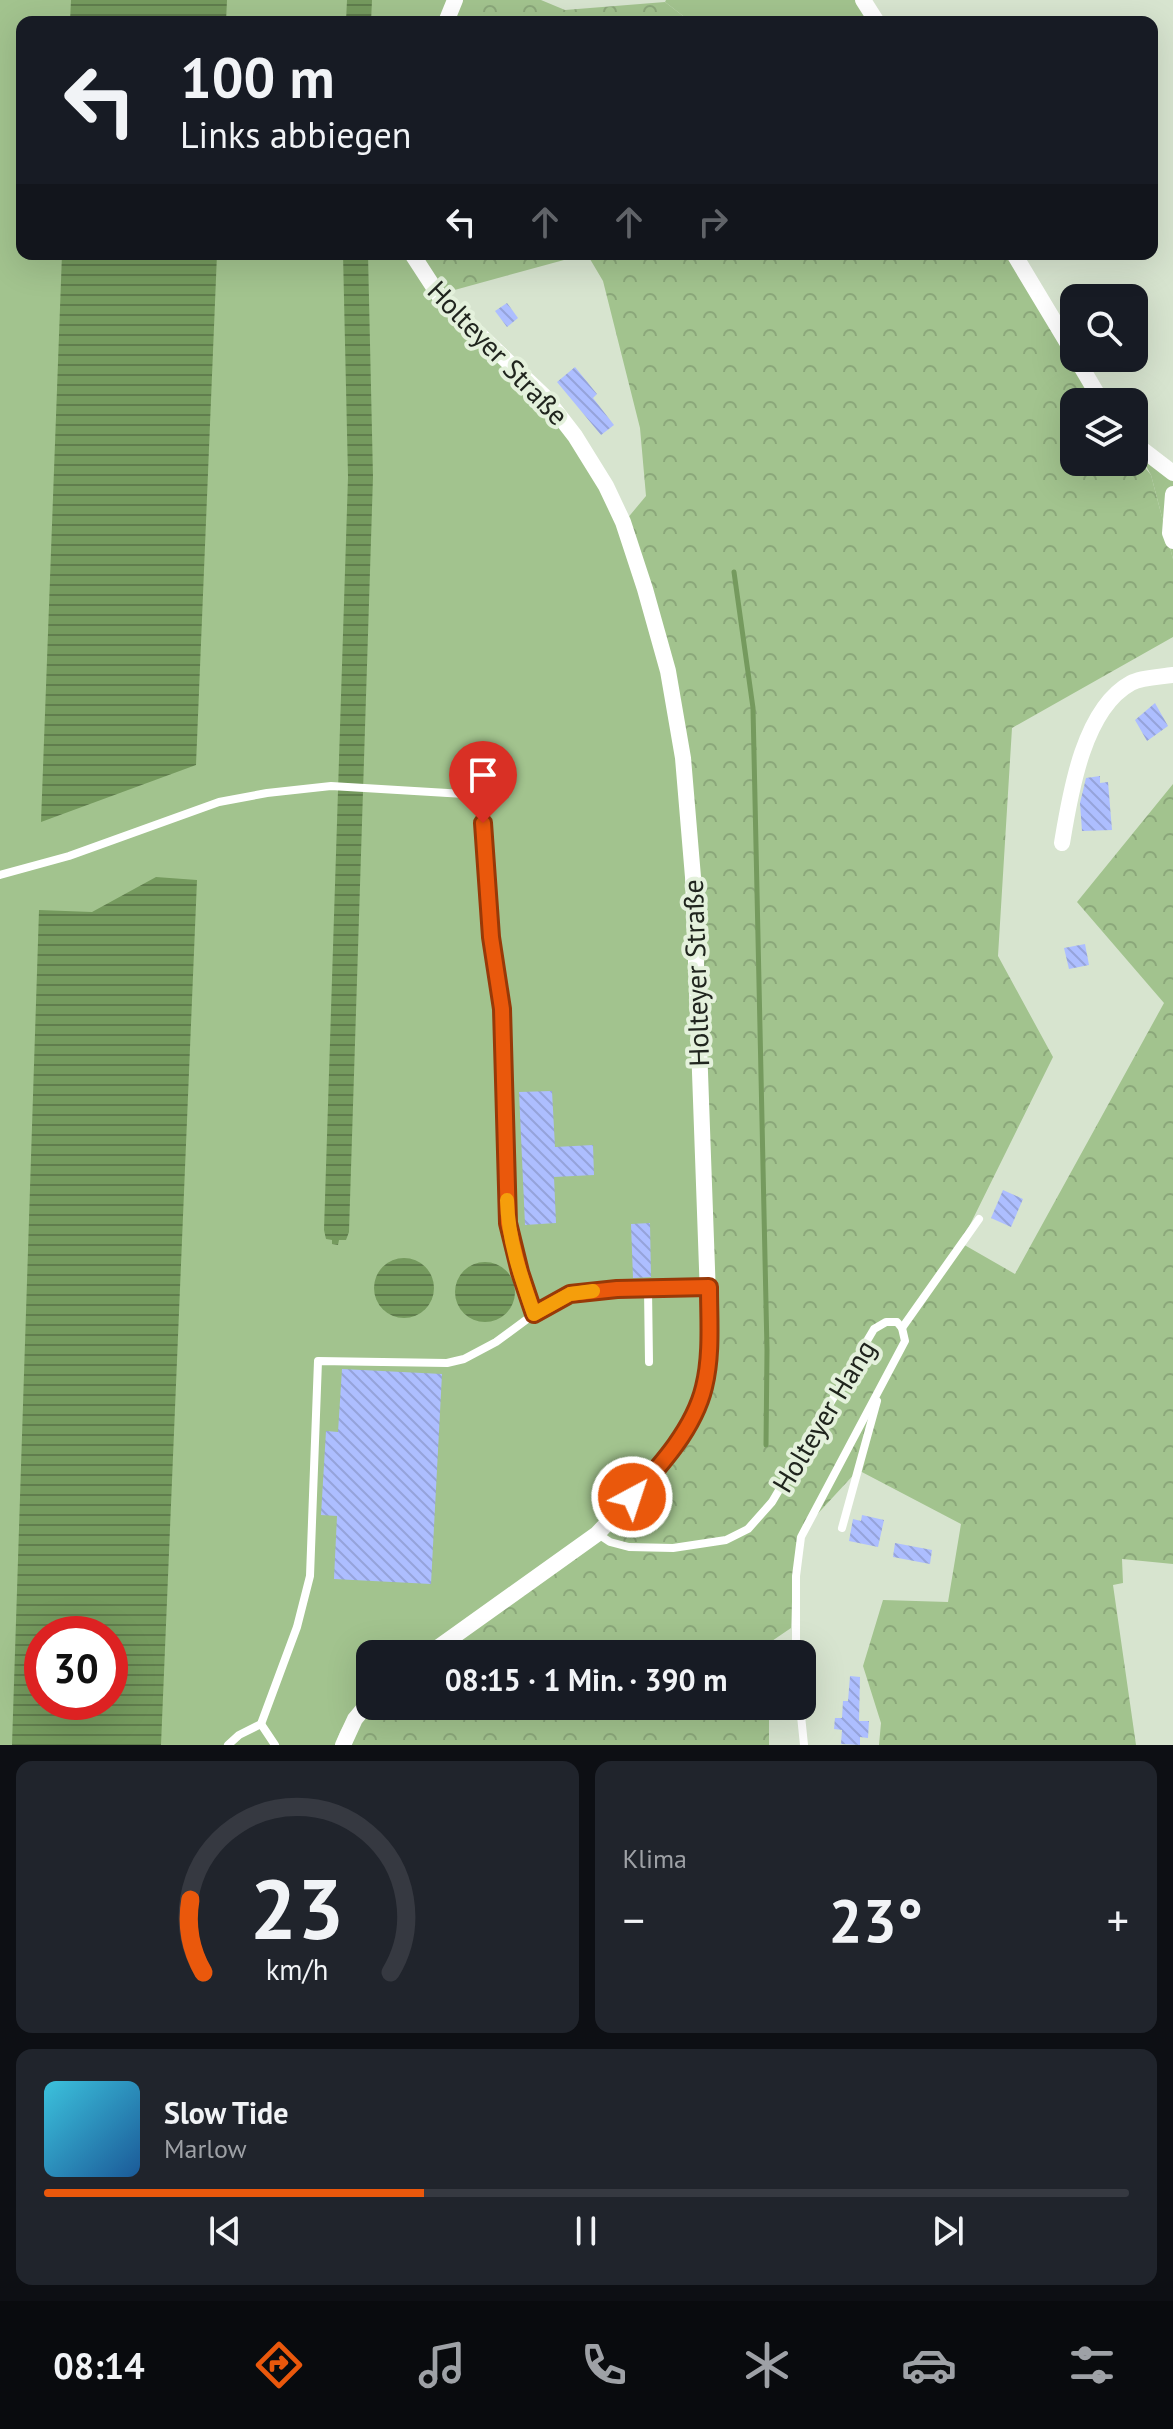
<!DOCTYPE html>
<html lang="de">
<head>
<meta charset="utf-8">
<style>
	body { margin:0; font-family:"PT Sans",sans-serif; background:#20242c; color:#f1f3f6; height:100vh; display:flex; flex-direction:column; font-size:30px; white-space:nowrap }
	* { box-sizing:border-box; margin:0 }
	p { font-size:26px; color:#9ea1a6 }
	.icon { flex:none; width:44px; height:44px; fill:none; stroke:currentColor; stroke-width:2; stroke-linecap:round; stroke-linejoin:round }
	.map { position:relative; height:1745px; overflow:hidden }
	.drawer { display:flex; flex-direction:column; gap:16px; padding:16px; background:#0d0f14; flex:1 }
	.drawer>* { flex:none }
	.banner { position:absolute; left:16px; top:16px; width:1142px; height:244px; border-radius:16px; box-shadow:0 8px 32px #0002; background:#171b24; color:#f1f3f6; overflow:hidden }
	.controls { position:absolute; left:1060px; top:284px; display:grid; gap:16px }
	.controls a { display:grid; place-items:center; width:88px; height:88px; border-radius:16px; background:#171b24; box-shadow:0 8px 32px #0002; font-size:40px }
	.speed { position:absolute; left:24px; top:1616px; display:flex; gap:16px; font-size:40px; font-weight:700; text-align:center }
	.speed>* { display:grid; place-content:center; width:104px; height:104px; border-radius:50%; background:#171b24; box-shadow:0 8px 32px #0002; line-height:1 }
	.speed .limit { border:12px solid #d22; background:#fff; color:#111 }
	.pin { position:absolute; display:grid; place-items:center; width:68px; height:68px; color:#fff; margin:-82px -34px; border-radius:50% 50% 50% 0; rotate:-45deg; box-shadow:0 0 8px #0007 }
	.pin .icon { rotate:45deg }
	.me { position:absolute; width:88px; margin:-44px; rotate:40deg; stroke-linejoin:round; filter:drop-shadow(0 0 6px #0008) }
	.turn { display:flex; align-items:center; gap:28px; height:168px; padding:0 32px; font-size:36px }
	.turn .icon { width:104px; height:104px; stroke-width:2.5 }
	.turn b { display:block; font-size:56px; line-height:68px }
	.lanes { display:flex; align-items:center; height:76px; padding:0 32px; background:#0003; justify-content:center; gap:40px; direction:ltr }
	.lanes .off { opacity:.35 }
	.big { font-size:60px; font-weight:700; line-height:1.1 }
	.drawer .widget { flex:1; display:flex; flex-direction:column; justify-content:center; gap:12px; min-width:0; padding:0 28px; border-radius:16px; background:#20242c }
	.drawer .dial { align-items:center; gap:0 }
	.dial svg { height:208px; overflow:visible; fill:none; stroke:#363941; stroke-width:7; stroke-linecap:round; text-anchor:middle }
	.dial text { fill:#f1f3f6; stroke:none }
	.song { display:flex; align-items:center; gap:24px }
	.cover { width:96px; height:96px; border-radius:12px; background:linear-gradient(135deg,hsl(190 70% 55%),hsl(210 70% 35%)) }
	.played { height:8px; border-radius:4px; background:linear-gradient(90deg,#ea580c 35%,#363941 35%) }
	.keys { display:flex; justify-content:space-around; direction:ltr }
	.heat { display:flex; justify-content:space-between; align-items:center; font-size:44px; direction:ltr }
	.drawer .tiles { flex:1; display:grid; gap:16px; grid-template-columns:1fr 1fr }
	.widget:last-child { grid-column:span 2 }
	.trip { position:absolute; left:356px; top:1640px; width:460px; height:80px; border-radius:16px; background:#171b24; box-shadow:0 8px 32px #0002; font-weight:700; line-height:80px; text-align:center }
	.tabs { display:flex; height:128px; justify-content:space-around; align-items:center; background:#090b0e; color:#9ea1a6 }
	.tabs .icon { width:56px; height:56px }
	.tabs .current { color:#ea580c }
	.tabs b { font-size:36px; color:#f1f3f6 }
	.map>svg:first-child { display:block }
</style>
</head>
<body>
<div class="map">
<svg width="1173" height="1745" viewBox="0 0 1173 1745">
	<defs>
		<pattern id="forest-crowns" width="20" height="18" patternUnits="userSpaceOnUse" patternTransform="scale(2)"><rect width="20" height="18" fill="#a2c38e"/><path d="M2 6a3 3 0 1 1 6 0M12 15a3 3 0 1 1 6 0" fill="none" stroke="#8ba77a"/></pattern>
		<pattern id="water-rules" width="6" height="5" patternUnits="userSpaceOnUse" patternTransform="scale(2)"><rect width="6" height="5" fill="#759a5e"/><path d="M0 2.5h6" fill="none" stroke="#607d4d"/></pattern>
		<pattern id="building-back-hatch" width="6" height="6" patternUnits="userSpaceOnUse" patternTransform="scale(2)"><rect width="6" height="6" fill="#adbeff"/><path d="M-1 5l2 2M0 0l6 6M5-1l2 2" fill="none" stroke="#95a3da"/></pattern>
	</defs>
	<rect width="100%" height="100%" fill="#d7e4cf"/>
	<g fill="#a2c38e" fill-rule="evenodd">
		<path d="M0 0H420V22H22V254H410L543 397 621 523 665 682 684 810 704 1323 698 1386 678 1432 617 1511 425 1654H370V1695C355 1709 340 1724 336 1745H0ZM42 1634H110V1702H42Z"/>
		<polygon points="666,0 858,0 870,22 691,22 665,2"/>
		<polygon points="1137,450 1173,476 1173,559 1151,475"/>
	</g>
	<g fill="url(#forest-crowns)">
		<polygon points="420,0 454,0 444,22 420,22"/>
		<polygon points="458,0 541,0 565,10 665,2 691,22 448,22"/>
		<polygon points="413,254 586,254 440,294"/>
		<path d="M587 254H1008L1097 402H1074V462H1134V454L1151 475 1173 559V637L1012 728 998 956 1053 1057 961 1243 1015 1274 1164 1003 1077 902 1173 784V1564L1122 1559 1123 1583 1113 1585 1136 1745H879L881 1723 863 1666 883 1600 948 1602 961 1524 858 1470 799 1534 793 1575 791 1628 769 1643V1654H434L597 1536C602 1540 607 1544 613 1545 645 1553 708 1551 737 1537 753 1529 763 1516 773 1503 761 1511 751 1527 736 1535 711 1547 656 1551 629 1546 618 1544 609 1539 601 1532 640 1496 695 1440 708 1387 714 1366 714 1346 714 1325L700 952 688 757 672 670 626 520 646 496 640 428 603 281Z"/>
		<polygon points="370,1706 769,1706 769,1745 348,1745"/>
	</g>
	<g fill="url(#water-rules)" fill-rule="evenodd">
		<polygon points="71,0 227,0 226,22 70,22"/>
		<polygon points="347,0 372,0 371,22 346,22"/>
		<polygon points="62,254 217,254 196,765 41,822"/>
		<polygon points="343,254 368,254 373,477 349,1232 346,1240 339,1240 338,1245 332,1244 332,1240 326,1239 324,1230 348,477"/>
		<path d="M156 877 197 880 161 1745H12L39 910 92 912ZM110 1634V1702H42V1634Z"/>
		<circle cx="404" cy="1288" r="30"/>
		<circle cx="485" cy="1292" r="30"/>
	</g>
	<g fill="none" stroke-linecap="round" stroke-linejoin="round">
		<polyline stroke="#759a5e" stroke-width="5" points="734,572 753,708 767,1350 766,1445"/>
	</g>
	<g fill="url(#building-back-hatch)">
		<polygon points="507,303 518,318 507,327 495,311"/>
		<polygon points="575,367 597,394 593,398 614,425 601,435 557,382"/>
		<polygon points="1155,703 1168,726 1147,741 1135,720"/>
		<polygon points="1100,776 1100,783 1108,782 1112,830 1082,831 1080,803 1086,778"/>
		<polygon points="1085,944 1089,965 1069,969 1064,948"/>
		<polygon points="552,1091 555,1147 593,1145 594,1175 554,1177 556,1223 525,1225 519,1092"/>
		<polygon points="1003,1190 1023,1199 1011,1227 991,1218"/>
		<polygon points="650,1223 651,1277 633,1278 631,1224"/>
		<polygon points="342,1369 442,1374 431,1584 334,1579 337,1516 321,1515 326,1431 338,1432"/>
		<polygon points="862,1515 884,1520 878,1547 849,1541 853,1519 861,1521"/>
		<polygon points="895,1543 932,1550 930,1564 893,1557"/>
		<polygon points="850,1676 860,1677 859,1721 869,1721 868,1738 860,1737 860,1745 841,1744 842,1730 834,1729 835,1718 842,1718 843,1701 848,1701"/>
	</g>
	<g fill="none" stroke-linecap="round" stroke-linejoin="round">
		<g stroke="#fff" stroke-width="8">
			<polyline points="0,875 69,856 219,802 267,793 331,786 481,795 491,937 502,1009 508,1223 520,1272 534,1314"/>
			<polyline points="648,1289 649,1362"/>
			<polyline points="902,1328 979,1219"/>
			<polyline points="842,1528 877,1401"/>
			<polyline points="598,1534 610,1542 629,1547 673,1548 726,1540 748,1529 772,1502 874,1329 886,1322 897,1322 902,1328 905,1341 801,1537 796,1576 796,1654"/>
			<polyline points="800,1706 804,1745"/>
			<polyline points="261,1724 275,1745"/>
			<polyline points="228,1745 239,1735 261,1724 297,1627 310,1576 318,1361 447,1363 464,1359 496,1342 534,1314 570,1294 617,1289 707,1287"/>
		</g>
		<g stroke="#fff" stroke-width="16">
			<polyline points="863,0 877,22"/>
			<polyline points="446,22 455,0"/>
			<polyline points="412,254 440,297 544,396 575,436 606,486 623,522 645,589 668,671 683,758 693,877 709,1324 708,1360 704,1387 698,1405 683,1434 647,1481 597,1534 429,1654"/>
			<polyline points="1014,254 1074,354"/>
			<polyline points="1076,358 1102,402"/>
			<polyline points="1134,443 1173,473"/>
			<polyline points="1173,494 1170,533 1173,541"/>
			<path d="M1062 843C1070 795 1083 709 1131 683 1142 677 1160 677 1173 675"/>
			<polyline points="343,1745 355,1719 370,1701"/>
		</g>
	</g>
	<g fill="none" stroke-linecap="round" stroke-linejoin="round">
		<g stroke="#983908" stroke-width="20">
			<path id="route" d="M483 823 491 937 502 1009 508 1223 520 1272 534 1314 570 1294 617 1289 709 1287C709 1320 712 1355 704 1387 694 1429 660 1466 632 1497"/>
		</g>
		<use href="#route" stroke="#ea580c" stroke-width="14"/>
		<path stroke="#f59e0b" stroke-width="14" d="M507 1200C508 1240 521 1277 534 1314L570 1294 593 1291"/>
	</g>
	<g text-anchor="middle" stroke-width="8" stroke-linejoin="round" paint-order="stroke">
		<g font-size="28" fill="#20251e" stroke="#e4f1dc">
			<text transform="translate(498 353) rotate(46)" y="10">Holteyer Straße</text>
			<text transform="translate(696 973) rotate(-92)" y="10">Holteyer Straße</text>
			<text transform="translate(824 1416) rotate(-59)" y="10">Holteyer Hang</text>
		</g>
	</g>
</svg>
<div class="controls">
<a><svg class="icon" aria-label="search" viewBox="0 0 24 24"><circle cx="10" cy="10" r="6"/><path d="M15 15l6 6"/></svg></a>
<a><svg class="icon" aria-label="layers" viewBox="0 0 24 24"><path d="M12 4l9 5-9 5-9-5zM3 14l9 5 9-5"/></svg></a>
</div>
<div class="speed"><div class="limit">30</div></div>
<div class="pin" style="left:483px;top:823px;background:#d93025"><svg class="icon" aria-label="arrive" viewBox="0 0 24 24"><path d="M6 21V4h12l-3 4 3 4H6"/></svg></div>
<svg class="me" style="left:632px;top:1497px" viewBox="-20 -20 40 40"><circle r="17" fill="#ea580c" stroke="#fff" stroke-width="3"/><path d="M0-11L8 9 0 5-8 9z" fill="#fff"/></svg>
<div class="trip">08:15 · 1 Min. · 390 m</div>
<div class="banner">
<div class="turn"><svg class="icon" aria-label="left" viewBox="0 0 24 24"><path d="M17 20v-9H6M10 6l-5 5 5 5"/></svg><div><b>100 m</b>Links abbiegen</div></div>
<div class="lanes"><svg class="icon" aria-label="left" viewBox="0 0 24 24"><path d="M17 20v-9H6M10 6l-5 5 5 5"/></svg><svg class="icon off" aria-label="ahead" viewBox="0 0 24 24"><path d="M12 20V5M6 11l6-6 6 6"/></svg><svg class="icon off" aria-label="ahead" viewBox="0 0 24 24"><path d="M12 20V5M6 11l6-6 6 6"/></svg><svg class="icon off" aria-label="right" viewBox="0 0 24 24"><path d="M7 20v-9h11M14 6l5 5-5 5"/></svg></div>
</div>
</div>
<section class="drawer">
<div class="tiles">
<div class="widget dial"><svg viewBox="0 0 100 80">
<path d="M14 69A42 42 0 1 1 86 69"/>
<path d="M14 69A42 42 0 0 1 9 41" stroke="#ea580c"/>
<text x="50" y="56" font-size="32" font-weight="700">23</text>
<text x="50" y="72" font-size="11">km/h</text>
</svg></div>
<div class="widget"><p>Klima</p>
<div class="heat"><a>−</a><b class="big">23°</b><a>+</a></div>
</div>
<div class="widget">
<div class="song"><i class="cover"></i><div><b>Slow Tide</b><p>Marlow</p></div></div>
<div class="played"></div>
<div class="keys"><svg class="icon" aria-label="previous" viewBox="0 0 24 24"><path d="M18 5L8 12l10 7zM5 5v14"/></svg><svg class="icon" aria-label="pause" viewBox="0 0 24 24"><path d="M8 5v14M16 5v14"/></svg><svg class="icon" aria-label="next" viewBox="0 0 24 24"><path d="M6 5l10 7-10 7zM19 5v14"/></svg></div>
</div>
</div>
</section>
<nav class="tabs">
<b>08:14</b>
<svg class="icon current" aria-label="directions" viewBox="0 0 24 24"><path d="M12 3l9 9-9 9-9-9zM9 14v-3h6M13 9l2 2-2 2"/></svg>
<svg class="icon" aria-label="music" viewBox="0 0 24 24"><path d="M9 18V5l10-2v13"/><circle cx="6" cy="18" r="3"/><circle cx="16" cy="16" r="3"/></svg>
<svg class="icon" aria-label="phone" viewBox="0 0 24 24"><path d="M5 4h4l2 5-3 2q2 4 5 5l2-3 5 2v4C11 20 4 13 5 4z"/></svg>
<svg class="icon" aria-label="climate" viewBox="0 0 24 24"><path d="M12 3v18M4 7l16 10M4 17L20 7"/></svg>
<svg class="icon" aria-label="car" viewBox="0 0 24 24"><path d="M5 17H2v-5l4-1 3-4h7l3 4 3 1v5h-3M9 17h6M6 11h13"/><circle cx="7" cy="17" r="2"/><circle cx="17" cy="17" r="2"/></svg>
<svg class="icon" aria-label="filters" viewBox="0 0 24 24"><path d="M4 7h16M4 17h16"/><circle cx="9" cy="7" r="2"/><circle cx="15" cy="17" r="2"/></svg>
</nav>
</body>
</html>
